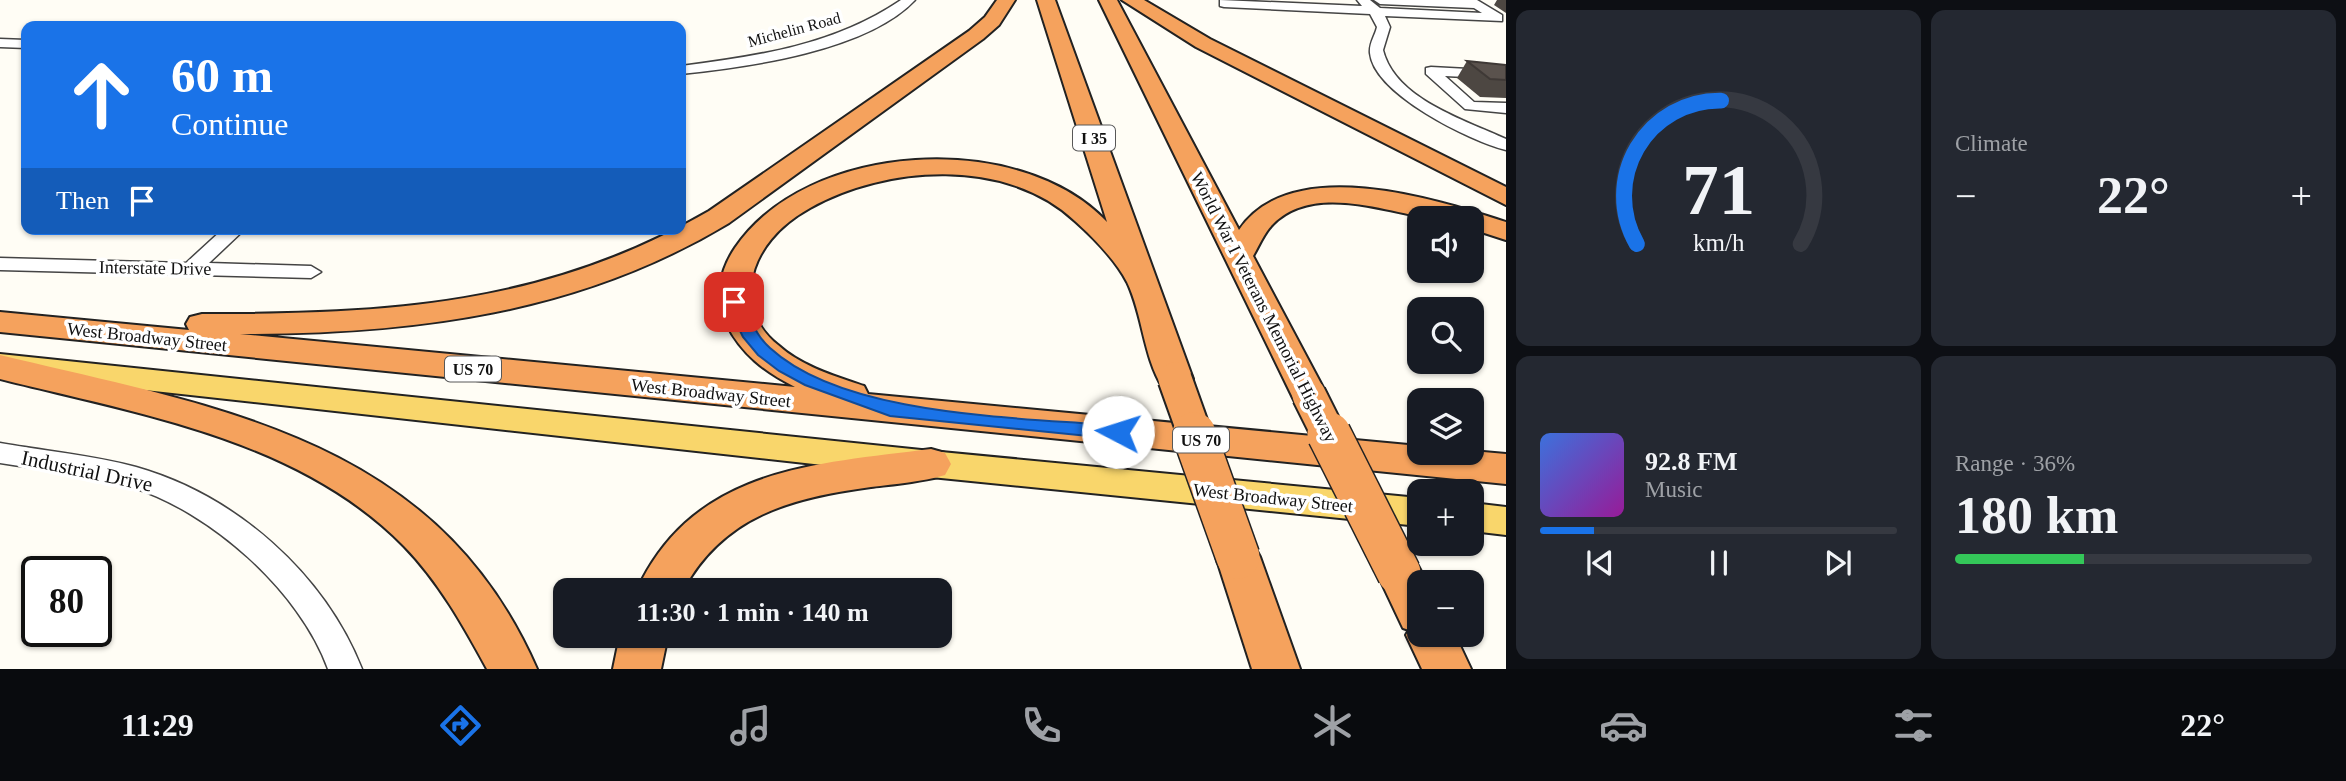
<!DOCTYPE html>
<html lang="en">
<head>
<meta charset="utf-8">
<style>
	body { margin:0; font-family:"Times New Roman",serif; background:#242831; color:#f1f3f6; height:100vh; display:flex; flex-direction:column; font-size:26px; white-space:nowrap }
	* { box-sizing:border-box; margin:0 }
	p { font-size:23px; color:#9ea1a6 }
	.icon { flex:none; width:38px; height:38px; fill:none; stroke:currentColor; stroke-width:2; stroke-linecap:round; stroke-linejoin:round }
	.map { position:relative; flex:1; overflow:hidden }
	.drawer { display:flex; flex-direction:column; gap:10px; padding:10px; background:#0d0f14; width:840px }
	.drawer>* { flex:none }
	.top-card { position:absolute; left:21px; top:21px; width:665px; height:214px; border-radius:14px; box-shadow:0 2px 5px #0004; background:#1a73e8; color:#fff; overflow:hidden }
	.controls { position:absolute; left:1407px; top:206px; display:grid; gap:14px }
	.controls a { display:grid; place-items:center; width:77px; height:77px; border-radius:14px; background:#171b24; box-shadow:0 2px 5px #0004; font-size:35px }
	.speed { position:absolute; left:21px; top:556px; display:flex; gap:14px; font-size:35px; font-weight:700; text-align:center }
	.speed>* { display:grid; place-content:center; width:91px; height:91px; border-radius:50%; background:#171b24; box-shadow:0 2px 5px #0004; line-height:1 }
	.speed .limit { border:4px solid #111; border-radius:10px; background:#fff; color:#111 }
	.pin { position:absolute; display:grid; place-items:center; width:60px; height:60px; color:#fff; margin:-30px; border-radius:14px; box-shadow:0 4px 10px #0006 }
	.me { position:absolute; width:77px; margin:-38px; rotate:275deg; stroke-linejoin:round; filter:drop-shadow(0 0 5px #0008) }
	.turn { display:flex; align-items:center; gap:24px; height:147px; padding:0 35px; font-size:32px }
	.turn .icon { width:91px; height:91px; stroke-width:2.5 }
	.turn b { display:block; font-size:49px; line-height:60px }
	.then { display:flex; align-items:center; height:66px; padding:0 35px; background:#0003; gap:14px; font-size:26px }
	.big { font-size:52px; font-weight:800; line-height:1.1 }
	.drawer .card { flex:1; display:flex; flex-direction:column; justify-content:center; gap:10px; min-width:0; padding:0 24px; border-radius:14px; background:#242831 }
	.drawer .dial { align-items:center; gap:0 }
	.dial svg { height:182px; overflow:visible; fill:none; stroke:#363941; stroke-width:7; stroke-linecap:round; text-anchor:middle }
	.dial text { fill:#f1f3f6; stroke:none }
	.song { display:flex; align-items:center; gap:21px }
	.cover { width:84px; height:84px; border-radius:10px; background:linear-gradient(135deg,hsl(220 70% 55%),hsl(300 70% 35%)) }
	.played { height:7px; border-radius:4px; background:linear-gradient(90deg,#1a73e8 15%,#363941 15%) }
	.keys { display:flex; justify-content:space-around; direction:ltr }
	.heat { display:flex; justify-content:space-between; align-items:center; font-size:38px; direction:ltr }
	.charge { height:10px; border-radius:5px; background:linear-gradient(90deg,#34c759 36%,#363941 0) }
	.drawer .tiles { flex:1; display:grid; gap:10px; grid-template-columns:repeat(2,1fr) }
	.trip { position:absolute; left:553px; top:578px; width:399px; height:70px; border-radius:14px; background:#171b24; box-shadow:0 2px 5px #0004; font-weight:800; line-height:70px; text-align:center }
	.dock { display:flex; height:112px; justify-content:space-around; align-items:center; background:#090b0e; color:#9ea1a6 }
	.dock .icon { width:49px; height:49px }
	.dock .selected { color:#1a73e8 }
	.dock b { font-size:32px; color:#f1f3f6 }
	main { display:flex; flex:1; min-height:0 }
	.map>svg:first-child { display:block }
</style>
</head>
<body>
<main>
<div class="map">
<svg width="1506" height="669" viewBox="0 0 1506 669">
	<rect width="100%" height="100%" fill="#fffdf5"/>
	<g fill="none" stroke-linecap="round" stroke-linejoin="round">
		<g stroke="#444" stroke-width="3">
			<g id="minor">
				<path d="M901 0H915C867 51 748 67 681 74V66C759 56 835 45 901 0Z"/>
				<path d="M1220 0 1362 6 1357 0H1370L1380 8 1482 13 1474 8 1380 4 1374 0H1477L1502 15V21L1385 16 1390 27 1383 50C1395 99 1465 120 1506 139V150C1470 141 1374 94 1370 53 1369 43 1375 36 1377 27L1370 14 1224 7 1220 6Z"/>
				<polygon points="0,39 26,40 26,48 0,47"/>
				<polygon points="1431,67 1506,71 1506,79 1445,76 1474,102 1506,103 1506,113 1465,109 1426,74 1426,68"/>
				<polygon points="223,229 245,229 209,263 311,266 321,272 311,278 0,270 0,258 186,263"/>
				<path d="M0 443C45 451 92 455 136 467 235 495 324 573 362 669H328C300 591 210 511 131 487 89 474 43 470 0 463Z"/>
			</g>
		</g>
		<g stroke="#222" stroke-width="4">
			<g id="major">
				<polygon points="0,354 931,451 1419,498 1419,526 931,477 0,374"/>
				<polygon points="1472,503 1506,507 1506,535 1472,531"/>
			</g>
		</g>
		<g stroke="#222" stroke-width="4">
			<g id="highway">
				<path d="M997 0H1015L999 25 983 39 729 223C578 314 413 334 240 334L795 387C765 372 741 354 726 323 714 298 720 270 735 248 807 141 1020 129 1107 222L1037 0H1055L1193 379 1187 388 1175 391 1163 388C1143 356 1143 315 1127 282 1116 261 1093 237 1075 221 1007 157 887 165 810 208 781 224 755 250 751 285 749 309 759 330 778 345 801 366 834 376 864 386L868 394 1419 446V453H1472V451L1506 454V484L0 332V312L189 330 186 324 190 317 202 314C388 314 545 306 709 211L969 31 985 17Z"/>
				<path d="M1099 0H1117L1239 230C1291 153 1435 199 1506 222V240L1472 229V219C1460 219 1446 220 1434 219 1386 212 1314 183 1273 224 1264 233 1259 246 1253 256L1327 395 1322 404 1309 408 1296 404Z"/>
				<polygon points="1122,0 1144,0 1210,39 1506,187 1506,205 1196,47"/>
				<path d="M0 355C219 408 436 438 537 669H487C463 625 439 582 404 546 299 439 139 414 0 379Z"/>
				<path d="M931 449 945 453 951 464 945 475C921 482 896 484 871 487 791 498 724 515 683 590H637C694 468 813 464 931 449Z"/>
				<polygon points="1238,539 1253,544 1260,557 1300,669 1252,669 1216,557 1223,544"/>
				<polygon points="1399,554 1415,560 1427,583 1419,583 1419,635 1455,635 1471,669 1422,669 1406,635 1409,630 1403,628 1377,573 1383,560"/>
				<polygon points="620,635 668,635 661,669 613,669"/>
			</g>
		</g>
		<use href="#minor" fill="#fff" fill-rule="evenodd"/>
		<use href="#major" fill="#f9d66b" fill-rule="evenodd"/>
		<use href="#highway" fill="#f5a25d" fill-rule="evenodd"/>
		<g stroke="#222" stroke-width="37" stroke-linecap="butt">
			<g id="highway-bridge-far1">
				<polyline points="1175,379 1195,435"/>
				<polyline points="1309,395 1329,435"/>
			</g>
		</g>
		<g stroke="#222" stroke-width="46" stroke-linecap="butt">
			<g id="highway-bridge">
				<polyline points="1194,434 1238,557"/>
				<polyline points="1329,434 1399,573"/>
			</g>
		</g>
		<use href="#highway-bridge-far1" stroke="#f5a25d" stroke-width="33"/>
		<use href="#highway-bridge" stroke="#f5a25d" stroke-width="43"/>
	</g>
	<g fill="#4d4742">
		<polygon points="1497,0 1506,0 1506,13 1494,5"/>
		<polygon points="1467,61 1506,65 1506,98 1480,97 1457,78"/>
	</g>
	<polygon fill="#5a524d" stroke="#3f3936" stroke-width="2" points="1467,61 1506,65 1506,80 1490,79"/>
	<path fill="#1a73e8" stroke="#114b97" stroke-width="2" d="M734 297 739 298C750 315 754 334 770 348 845 417 1019 417 1118 426L1127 432 1118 439 890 416 805 385 779 371 758 355 743 337 726 302Z"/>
	<g text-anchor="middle" stroke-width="7" stroke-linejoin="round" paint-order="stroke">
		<g font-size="16" fill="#111" stroke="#fff">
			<text transform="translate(794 29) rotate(-15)" y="6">Michelin Road</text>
		</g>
		<g fill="#fff" stroke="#585858" stroke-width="2">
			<rect x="1073" y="125.5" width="42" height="25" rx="5"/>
			<rect x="445" y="356.5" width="56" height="25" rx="5"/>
			<rect x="1173" y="427.5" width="56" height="25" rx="5"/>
		</g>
		<g font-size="16" font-weight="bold" fill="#111">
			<text x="1094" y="144">I 35</text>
			<text x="473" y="375">US 70</text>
			<text x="1201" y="446">US 70</text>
		</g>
		<g font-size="18" fill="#111" stroke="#fff">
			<text transform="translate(155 268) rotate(1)" y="6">Interstate Drive</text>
			<text transform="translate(1264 307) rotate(63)" y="6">World War I Veterans Memorial Highway</text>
			<text transform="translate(147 337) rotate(6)" y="6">West Broadway Street</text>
			<text transform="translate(711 393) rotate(6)" y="6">West Broadway Street</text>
			<text transform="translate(1273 498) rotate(6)" y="6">West Broadway Street</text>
		</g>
		<g font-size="21" fill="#111" stroke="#fff">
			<text transform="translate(87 471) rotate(12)" y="7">Industrial Drive</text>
		</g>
	</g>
</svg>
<div class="controls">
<a><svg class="icon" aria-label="sound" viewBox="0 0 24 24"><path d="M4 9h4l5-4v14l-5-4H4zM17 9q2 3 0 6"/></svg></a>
<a><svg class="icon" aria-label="search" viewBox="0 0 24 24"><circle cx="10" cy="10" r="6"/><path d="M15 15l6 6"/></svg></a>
<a><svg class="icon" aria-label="layers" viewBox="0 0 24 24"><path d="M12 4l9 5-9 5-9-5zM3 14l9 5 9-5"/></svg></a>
<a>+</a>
<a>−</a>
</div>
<div class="speed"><div class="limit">80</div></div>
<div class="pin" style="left:734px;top:302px;background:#d93025"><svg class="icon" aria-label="arrive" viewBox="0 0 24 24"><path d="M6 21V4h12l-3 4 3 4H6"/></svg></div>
<svg class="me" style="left:1118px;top:432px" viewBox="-20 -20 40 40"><circle r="19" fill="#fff"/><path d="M0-13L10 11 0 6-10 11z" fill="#1a73e8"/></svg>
<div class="trip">11:30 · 1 min · 140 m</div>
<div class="top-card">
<div class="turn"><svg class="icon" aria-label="ahead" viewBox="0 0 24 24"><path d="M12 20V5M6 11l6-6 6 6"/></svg><div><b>60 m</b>Continue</div></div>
<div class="then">Then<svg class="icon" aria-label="arrive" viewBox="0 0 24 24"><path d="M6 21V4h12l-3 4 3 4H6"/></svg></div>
</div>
</div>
<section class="drawer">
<div class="tiles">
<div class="card dial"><svg viewBox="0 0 100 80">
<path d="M14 69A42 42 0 1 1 86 69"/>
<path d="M14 69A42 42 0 0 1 51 6" stroke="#1a73e8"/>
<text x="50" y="56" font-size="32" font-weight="700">71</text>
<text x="50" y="72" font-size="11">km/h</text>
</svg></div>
<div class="card"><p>Climate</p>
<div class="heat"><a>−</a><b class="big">22°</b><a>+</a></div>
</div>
<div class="card">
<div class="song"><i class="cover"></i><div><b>92.8 FM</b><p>Music</p></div></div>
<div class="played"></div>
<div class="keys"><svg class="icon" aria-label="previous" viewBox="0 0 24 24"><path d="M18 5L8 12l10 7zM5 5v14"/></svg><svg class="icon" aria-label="pause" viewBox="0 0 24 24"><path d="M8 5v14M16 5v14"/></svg><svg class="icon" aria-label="next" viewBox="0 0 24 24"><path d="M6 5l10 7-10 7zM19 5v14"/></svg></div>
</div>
<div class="card"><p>Range · 36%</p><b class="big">180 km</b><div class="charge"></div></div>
</div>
</section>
</main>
<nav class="dock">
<b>11:29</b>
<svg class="icon selected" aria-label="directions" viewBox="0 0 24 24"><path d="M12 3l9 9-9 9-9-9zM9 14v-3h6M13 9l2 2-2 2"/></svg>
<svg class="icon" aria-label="music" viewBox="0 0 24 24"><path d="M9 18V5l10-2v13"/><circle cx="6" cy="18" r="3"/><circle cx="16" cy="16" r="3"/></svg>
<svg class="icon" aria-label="phone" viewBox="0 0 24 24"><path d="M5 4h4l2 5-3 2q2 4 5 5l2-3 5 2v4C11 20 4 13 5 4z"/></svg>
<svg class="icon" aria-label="climate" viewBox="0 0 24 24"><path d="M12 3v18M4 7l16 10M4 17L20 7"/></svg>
<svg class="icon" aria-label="car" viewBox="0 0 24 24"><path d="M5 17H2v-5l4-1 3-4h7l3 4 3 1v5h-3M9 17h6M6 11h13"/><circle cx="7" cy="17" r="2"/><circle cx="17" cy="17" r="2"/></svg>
<svg class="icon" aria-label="filters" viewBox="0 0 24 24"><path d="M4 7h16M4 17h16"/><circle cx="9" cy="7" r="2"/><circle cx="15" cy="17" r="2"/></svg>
<b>22°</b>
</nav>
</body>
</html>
